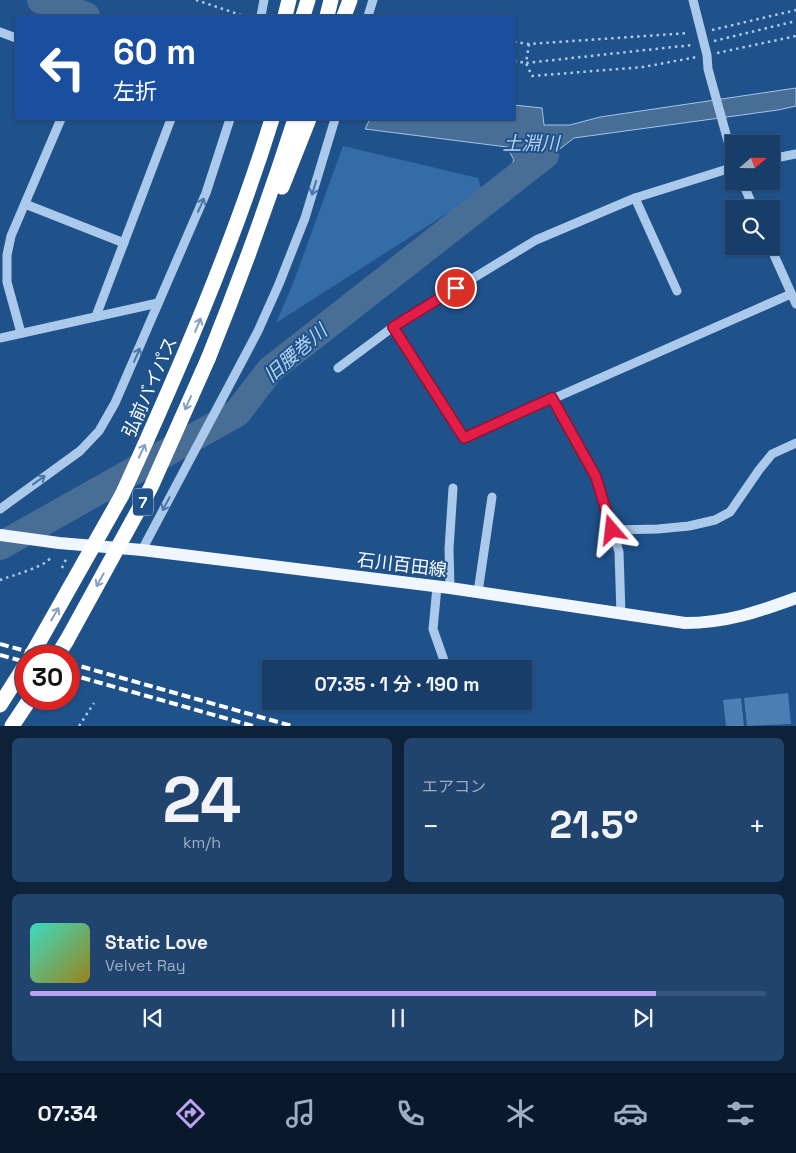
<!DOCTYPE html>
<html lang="ja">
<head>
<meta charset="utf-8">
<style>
	body { margin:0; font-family:"Space Grotesk","Noto Sans JP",sans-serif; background:#20446e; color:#f1f3f6; height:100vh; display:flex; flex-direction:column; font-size:19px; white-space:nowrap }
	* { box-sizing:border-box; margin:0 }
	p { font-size:16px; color:#9eaec0 }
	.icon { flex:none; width:28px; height:28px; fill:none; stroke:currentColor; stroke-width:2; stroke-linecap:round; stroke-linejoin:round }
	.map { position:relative; height:726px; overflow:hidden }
	.sheet { display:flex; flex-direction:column; gap:12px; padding:12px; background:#0d2239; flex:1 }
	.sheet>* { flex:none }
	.guide { position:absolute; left:15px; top:15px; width:500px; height:105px; border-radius:0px; box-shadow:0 1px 4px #0004,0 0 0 1px #36567c; background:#1a4fa0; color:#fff; overflow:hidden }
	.needle { width:32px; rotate:70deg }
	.buttons { position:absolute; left:725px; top:135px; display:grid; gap:10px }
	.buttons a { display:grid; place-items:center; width:55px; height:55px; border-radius:0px; background:#173d68; box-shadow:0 1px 4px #0004,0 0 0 1px #36567c; font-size:25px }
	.speed { position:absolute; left:15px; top:645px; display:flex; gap:10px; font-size:25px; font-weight:700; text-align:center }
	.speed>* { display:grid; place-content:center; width:65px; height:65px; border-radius:50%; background:#173d68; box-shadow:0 1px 4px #0004,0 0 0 1px #36567c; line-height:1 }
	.speed .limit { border:8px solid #d22; background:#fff; color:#111 }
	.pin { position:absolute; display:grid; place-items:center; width:42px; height:42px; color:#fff; margin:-21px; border:2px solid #fff; border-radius:50%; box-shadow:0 1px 5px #0007 }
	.me { position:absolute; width:55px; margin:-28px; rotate:343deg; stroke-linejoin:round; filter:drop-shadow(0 0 4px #0008) }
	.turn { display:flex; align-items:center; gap:18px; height:105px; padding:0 15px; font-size:22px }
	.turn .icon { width:65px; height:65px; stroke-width:2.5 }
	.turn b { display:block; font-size:35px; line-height:42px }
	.big { font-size:38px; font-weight:600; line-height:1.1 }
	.sheet .card { flex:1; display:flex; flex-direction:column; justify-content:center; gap:8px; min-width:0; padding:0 18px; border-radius:8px; background:#20446e }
	.sheet .dial { align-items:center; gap:0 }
	.dial b { font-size:65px; line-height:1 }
	.song { display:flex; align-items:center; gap:15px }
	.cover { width:60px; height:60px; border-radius:8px; background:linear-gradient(135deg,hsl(170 70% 55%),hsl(50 70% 35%)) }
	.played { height:5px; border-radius:2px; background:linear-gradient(90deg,#bca0f2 85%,#36567c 85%) }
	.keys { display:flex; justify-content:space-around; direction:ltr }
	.heat { display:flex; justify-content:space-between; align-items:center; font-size:28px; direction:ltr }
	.sheet .tiles { flex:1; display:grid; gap:12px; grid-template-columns:1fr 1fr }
	.card:last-child { grid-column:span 2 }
	.trip { position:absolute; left:262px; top:660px; width:270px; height:50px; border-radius:0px; background:#173d68; box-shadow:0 1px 4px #0004,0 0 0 1px #36567c; font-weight:600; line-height:50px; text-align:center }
	.tab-bar { display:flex; height:80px; justify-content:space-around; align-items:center; background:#09182a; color:#9eaec0 }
	.tab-bar .icon { width:35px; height:35px }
	.tab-bar .active { color:#bca0f2 }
	.tab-bar b { font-size:22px; color:#f1f3f6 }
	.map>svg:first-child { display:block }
</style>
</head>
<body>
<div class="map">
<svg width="796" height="726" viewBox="0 0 796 726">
	<rect width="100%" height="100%" fill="#1f518a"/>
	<polygon fill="#336ca7" points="343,146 478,178 482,191 276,323 294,281"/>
	<polygon fill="#496e96" stroke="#9ec5ed" points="796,88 796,106 778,110 574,138 538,166 501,185 514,160 507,147 365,129 370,119 514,119 514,105 542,108 544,125 570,125 600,117"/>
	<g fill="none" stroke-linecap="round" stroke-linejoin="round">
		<g stroke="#496e96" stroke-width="28">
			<polyline points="41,0 86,16"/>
			<polyline points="0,546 237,413 270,370 545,155"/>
		</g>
	</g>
	<g fill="#4c7eb3">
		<polygon points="788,693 791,724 747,726 744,698"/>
		<polygon points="741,698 744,726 726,726 723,700"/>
	</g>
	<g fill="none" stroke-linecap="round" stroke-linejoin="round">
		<g stroke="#abcaeb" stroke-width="2.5" stroke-dasharray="2.5 4" stroke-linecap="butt">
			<polyline points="196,0 244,16"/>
			<polyline points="712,30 796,10"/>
			<polyline points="714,41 796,21"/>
			<polyline points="514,42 529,44 689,33"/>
			<polyline points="529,44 526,63 692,45"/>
			<polyline points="717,53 796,36"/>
			<polyline points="514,61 526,63 532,76 643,67 697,57"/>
			<polyline points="62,568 67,557"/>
			<path d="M0 580C13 575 46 567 52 556"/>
			<polyline points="79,726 94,703"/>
		</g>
		<g stroke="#abcaeb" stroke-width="9">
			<polyline points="693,0 707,55 708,69 734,163"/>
			<polyline points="261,16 264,0"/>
			<polyline points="368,16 373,0"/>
			<polyline points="0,32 16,38"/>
			<polyline points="771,159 796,154"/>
			<polyline points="742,181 754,209"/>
			<polyline points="635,198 677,291"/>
			<polyline points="25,204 124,243"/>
			<polyline points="770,246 796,304"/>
			<polyline points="96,316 171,119"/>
			<polyline points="393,327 464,438 791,294"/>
			<polyline points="21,333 7,282 7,255 11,236 61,119"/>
			<polyline points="0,338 158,303"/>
			<polyline points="338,368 393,327 536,240 635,198 734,167"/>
			<polyline points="552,398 596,477 619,552 621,614"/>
			<polyline points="0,509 80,451 99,431 115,403 206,193 230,119"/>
			<polyline points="612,530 658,529 689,526 715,520 730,512 759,470 772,454 796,443"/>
			<polyline points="142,550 258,331 279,284 305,218 335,119"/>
			<polyline points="437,587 433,629 447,669"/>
			<polyline points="450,588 449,549 453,488"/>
			<polyline points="478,592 492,497"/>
		</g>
		<path stroke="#f0f6fe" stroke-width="12" d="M0 535 59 543 142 550 450 588 685 623C726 623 758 612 796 598"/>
		<g stroke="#fff" stroke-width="15">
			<polyline points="285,16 289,0"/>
			<polyline points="303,16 308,0"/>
			<polyline points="327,16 331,0"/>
			<polyline points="344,16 350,0"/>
			<polyline points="282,187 309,119"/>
			<path d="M208 359C240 280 269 200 295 119"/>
			<path d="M122 495C178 372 232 248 272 119"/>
			<polyline points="57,656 67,640"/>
			<polyline points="0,705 26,664"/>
			<polyline points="12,726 30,699"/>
		</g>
		<g stroke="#fff" stroke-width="4" stroke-dasharray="9 4" stroke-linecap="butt">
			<polyline points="0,644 44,656"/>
			<polyline points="0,655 26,662"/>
			<polyline points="69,663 292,726"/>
			<polyline points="69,674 253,726"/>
		</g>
		<g stroke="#fff" stroke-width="15">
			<polyline points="67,640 151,487 208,359"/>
			<polyline points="31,656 122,495"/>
		</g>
	</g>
	<defs><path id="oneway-shaft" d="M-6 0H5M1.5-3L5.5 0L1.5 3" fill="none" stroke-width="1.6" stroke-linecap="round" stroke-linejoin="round" transform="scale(1.25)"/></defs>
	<g stroke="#4975a7">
		<use href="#oneway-shaft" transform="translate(314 188) rotate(107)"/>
		<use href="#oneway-shaft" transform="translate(201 205) rotate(-66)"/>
		<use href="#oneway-shaft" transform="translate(137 355) rotate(-67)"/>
		<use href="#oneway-shaft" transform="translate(39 480) rotate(-36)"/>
		<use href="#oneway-shaft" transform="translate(166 504) rotate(118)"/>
	</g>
	<g stroke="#849fbf">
		<use href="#oneway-shaft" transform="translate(198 325) rotate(-67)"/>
		<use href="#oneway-shaft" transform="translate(188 403) rotate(114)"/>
		<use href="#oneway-shaft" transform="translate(142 451) rotate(-65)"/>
		<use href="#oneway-shaft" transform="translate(100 580) rotate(119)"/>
		<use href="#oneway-shaft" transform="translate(55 614) rotate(-60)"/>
	</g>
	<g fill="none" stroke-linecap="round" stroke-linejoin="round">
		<g stroke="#92132f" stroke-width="12">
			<polyline id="route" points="456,288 393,327 464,438 552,398 596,477 612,530"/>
		</g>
		<use href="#route" stroke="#e11d48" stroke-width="9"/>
	</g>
	<g text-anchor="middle" stroke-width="4" stroke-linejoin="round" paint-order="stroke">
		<rect fill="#1f518a" stroke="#bccbdc" stroke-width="1" x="133" y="488.5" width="20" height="27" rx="4"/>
		<g font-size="16" font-weight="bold" fill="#fff">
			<text x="143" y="508">7</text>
		</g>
		<g font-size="18" fill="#fff" stroke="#1f518a">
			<text transform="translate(150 387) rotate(-66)" y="6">弘前バイパス</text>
			<text transform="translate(402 565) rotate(7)" y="6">石川百田線</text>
		</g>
		<g font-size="19" font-style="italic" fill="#b6d4f3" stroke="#1f518a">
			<text x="531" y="150">土淵川</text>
			<text transform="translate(295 353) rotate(-41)" y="7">旧腰巻川</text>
		</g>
	</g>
</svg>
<div class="buttons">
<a><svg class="needle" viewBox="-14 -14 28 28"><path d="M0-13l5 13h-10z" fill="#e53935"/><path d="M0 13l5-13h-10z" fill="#9eaec0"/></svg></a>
<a><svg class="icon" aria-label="search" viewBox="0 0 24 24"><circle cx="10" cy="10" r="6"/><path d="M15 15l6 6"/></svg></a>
</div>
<div class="speed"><div class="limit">30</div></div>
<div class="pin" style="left:456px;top:288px;background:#d93025"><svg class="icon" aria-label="arrive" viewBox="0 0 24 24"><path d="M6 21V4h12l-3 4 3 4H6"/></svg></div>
<svg class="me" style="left:612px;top:530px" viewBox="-20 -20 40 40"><path d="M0-17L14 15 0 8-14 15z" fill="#e11d48" stroke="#fff" stroke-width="4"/></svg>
<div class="trip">07:35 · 1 分 · 190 m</div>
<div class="guide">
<div class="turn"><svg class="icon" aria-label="left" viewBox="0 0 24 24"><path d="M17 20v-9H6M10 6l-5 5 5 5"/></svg><div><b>60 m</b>左折</div></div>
</div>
</div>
<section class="sheet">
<div class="tiles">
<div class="card dial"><b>24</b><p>km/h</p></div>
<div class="card"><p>エアコン</p>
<div class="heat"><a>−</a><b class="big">21.5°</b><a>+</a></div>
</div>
<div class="card">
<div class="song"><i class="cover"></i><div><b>Static Love</b><p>Velvet Ray</p></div></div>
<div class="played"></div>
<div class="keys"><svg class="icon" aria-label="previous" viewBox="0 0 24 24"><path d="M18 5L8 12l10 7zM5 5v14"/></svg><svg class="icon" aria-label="pause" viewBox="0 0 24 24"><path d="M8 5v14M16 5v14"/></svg><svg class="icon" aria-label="next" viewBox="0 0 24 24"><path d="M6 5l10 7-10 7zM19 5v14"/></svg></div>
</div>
</div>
</section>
<nav class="tab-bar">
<b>07:34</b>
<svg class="icon active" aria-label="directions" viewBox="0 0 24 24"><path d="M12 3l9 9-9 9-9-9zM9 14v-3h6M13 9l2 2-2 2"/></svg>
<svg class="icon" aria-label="music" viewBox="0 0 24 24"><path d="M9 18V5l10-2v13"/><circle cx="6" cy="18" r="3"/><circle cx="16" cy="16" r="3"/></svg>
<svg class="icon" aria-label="phone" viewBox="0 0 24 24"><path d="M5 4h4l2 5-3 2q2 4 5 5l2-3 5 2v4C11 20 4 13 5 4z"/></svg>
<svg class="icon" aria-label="climate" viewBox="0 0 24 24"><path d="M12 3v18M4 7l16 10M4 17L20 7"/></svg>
<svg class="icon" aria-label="car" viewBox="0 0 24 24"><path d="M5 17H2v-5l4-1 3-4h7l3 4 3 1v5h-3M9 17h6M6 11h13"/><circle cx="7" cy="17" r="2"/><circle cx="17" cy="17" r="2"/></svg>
<svg class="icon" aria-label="filters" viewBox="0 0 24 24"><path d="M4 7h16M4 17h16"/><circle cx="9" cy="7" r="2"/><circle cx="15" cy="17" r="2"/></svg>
</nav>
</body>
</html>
